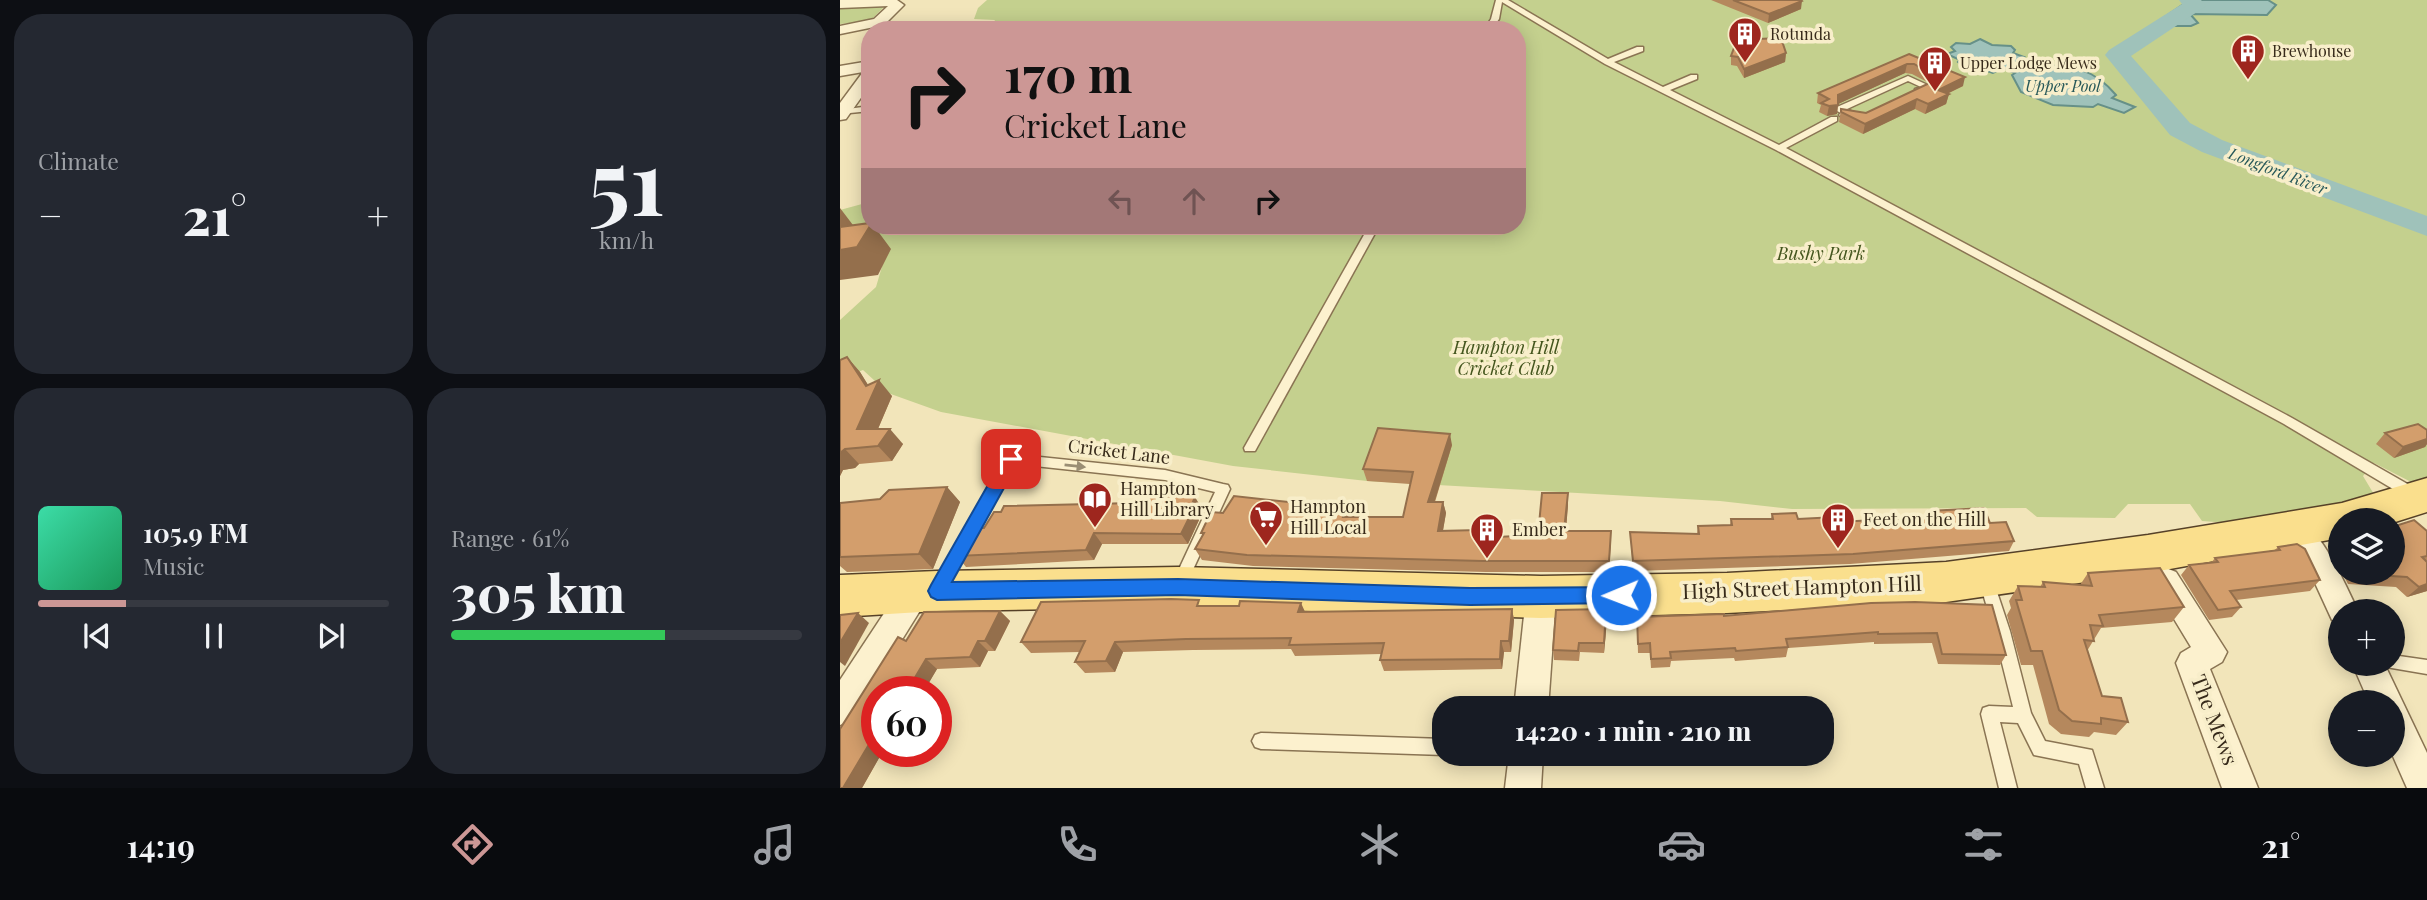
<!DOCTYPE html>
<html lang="en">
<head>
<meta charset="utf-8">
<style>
	body { margin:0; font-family:"Playfair Display",serif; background:#242831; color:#f1f3f6; height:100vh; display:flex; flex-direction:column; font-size:26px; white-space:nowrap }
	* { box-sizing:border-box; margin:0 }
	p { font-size:23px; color:#9ea1a6 }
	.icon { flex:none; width:38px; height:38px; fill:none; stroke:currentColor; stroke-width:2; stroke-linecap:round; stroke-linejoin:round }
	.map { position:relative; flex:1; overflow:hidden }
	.details { display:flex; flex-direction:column; gap:14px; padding:14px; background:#0d0f14; width:840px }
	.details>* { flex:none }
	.top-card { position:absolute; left:21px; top:21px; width:665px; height:214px; border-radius:28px; box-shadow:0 4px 18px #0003; background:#cc9795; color:#111; overflow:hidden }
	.tools { position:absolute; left:1488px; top:508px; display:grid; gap:14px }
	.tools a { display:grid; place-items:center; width:77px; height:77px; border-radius:50%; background:#171b24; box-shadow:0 4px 18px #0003; font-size:35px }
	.speed { position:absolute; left:21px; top:676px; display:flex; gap:14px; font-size:35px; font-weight:700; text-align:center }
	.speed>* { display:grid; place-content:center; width:91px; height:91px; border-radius:50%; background:#171b24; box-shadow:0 4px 18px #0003; line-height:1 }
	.speed .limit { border:10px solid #d22; background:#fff; color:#111 }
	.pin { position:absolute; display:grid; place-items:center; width:60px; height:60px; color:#fff; margin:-30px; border-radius:14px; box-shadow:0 4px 10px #0006 }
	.me { position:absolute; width:77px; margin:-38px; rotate:269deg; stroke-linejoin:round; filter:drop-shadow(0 0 5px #0008) }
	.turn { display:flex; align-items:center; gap:24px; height:147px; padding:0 28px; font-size:32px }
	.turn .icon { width:91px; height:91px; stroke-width:2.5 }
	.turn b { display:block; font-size:49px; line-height:60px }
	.lanes { display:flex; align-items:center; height:66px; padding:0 28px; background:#0003; justify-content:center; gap:35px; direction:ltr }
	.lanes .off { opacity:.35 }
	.big { font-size:52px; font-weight:800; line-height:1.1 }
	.details .card { flex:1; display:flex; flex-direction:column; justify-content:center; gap:10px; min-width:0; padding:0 24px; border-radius:28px; background:#242831 }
	.details .dial { align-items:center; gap:0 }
	.dial b { font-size:91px; line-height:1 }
	.song { display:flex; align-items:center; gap:21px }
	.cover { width:84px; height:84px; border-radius:10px; background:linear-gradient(135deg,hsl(160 70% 55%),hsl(150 70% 35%)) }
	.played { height:7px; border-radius:4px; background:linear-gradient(90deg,#cc9795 25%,#363941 25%) }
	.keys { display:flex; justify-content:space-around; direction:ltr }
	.heat { display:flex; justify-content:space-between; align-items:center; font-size:38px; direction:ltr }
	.charge { height:10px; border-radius:5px; background:linear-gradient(90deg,#34c759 61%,#363941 0) }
	.details .tiles { flex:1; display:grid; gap:14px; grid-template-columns:repeat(2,1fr) }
	.trip { position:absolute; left:592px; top:696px; width:402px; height:70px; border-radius:28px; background:#171b24; box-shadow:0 4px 18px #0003; font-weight:800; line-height:70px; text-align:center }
	.menu { display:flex; height:112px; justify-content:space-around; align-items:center; background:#090b0e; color:#9ea1a6 }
	.menu .icon { width:49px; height:49px }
	.menu .on { color:#cc9795 }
	.menu b { font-size:32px; color:#f1f3f6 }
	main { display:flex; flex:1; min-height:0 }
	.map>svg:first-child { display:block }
</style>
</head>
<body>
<main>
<section class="details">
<div class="tiles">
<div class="card"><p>Climate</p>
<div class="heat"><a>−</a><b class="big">21°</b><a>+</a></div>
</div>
<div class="card dial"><b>51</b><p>km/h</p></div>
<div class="card">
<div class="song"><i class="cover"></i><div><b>105.9 FM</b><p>Music</p></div></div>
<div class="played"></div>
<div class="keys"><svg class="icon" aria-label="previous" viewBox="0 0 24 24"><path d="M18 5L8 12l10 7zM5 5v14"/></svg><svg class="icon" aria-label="pause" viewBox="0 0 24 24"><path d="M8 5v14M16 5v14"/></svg><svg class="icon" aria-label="next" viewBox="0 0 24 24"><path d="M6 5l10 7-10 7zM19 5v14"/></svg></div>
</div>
<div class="card"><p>Range · 61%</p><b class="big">305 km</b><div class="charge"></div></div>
</div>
</section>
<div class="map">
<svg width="1587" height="788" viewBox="0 0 1587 788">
	<rect width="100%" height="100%" fill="#f2e5ba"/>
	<g fill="#c4d08e">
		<polygon points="147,0 1587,0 1587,483 1579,486 1534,463 1523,476 1538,501 1416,525 1362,521 1350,504 1288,504 1275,518 1197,517 1186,508 952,509 880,501 527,481 393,466 101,412 48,393 23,370 0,379 0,320 36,287 48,246 0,229 0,210 22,204 30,199 30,226 677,226 677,30 140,30 143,26 152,25 155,20 134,19 138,8"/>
		<polygon points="45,6 30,21 0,24 0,9"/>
	</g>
	<g fill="#9fc2ba" stroke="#669088" stroke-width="2">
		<polygon points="1344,0 1428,0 1436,5 1427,15 1350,14 1358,23 1351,26 1333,26 1284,54 1292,65 1274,62 1269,55 1345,3"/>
		<path d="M1140 39 1152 45 1171 46 1175 50 1173 53 1184 57 1176 62 1188 66 1192 64C1228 66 1251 65 1276 95L1272 98 1295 107 1284 113 1258 104 1253 107 1213 105 1181 92 1172 75 1175 73 1163 68 1153 73C1141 68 1128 71 1118 62L1120 60 1107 54 1115 51 1111 47 1116 43 1130 44Z"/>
	</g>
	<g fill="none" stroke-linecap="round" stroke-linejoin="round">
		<polygon fill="#9fc2ba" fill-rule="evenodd" points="1339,0 1361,0 1366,6 1291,56 1350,123 1382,140 1587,216 1587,236 1362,152 1330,135 1265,55 1269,50 1342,4"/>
		<g stroke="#8a7453" stroke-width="3">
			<g id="service">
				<polygon points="656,0 668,0 768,59 797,47 803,47 803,51 774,62 823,87 851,75 857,75 857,79 830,90 939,145 991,117 997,117 997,121 946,148 1452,418 1578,490 1580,494 1578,498 1573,499 1568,498 1444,424 936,150 765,64 662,2 659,19 651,30 644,30 651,19"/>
				<polygon points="1068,76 1092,87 1081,93 1075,93 1075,89 1081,87 1068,81 1007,109 1011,111 1011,115 1003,118 999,115 1001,113 997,111 997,107"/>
				<polygon points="30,106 30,111 0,114 0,110"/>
				<polygon points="529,226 539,226 415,451 405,451 404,448"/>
				<polygon points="171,454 325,470 383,484 388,485 390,489 345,587 340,588 335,587 333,582 375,492 325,480 175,464 106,590 101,591 96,590 94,585 96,580 166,455"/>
				<polygon points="1146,574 1151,576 1153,580 1170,631 1191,713 1205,741 1252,750 1264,788 1246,788 1239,764 1194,755 1178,723 1160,722 1177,788 1159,788 1141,714 1143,708 1149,706 1173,707 1154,631 1139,580 1141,576"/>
				<polygon points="1552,655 1587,660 1587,674 1546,667 1545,663 1552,663"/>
				<polygon points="421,733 604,739 604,754 607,754 604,755 421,749 415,747 412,741 415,735"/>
			</g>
		</g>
		<g stroke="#8a7453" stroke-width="3">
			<g id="minor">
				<polygon points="0,0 57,0 64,5 44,25 0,34 0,26 34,19 48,6 0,8"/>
				<polygon points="30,61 30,85 6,119 0,120 0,103 23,72 0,76 0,66"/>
				<path d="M1455 518C1481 527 1506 586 1518 611H1500V623L1492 620 1475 583 1441 530 1445 522Z"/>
				<polygon points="1326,568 1336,572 1387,652 1382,662 1370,669 1418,788 1382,788 1336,663 1341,653 1351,647 1311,581 1316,572"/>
				<polygon points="75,579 86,583 90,592 86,601 12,720 0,725 0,680 64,583"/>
				<polygon points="701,584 712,588 716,597 708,709 674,709 686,597 690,588"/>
				<polygon points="1512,663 1544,663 1587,753 1587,788 1567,788 1552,754 1552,702 1529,702"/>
				<polygon points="669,754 703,754 701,788 665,788"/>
			</g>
		</g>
		<g stroke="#564128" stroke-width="3">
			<polygon id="primary" points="1587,478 1587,512 1552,523 1552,520 1500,520 1500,538 1308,573 1106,602 887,613 701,618 338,607 97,611 0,617 0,575 97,571 338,567 701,576 887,573 1106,562 1308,535 1502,503"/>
		</g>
		<use href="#service" fill="#fcf1ce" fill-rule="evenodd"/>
		<use href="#minor" fill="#fcf1ce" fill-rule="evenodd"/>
		<use href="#primary" fill="#fadf8d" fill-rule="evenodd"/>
	</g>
	<g fill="#b5885d">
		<polygon points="871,0 961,0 961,9 928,23"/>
		<polygon points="946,53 945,62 904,78 897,66 891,65 891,56"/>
		<polygon points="1069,54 1123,86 1107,94 1109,94 1106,104 1085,114 1075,109 1023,134 999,122 1001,109 1026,113 1089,83 1072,74 1065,73 998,104 997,114 987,116 979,112 981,105 977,103 978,93"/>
		<polygon points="7,357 20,372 28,385 52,396 38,429 63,444 52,461 19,464 15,468 3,470 0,476 0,360"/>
		<polygon points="1587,430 1587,444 1585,447 1554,458 1536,444 1545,433"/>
		<polygon points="612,445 595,502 603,502 606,513 603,530 639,530 641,538 698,535 728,504 726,531 771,531 769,572 646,572 413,566 362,560 355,549 363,536 361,533 383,513 512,514 511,517 563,517 570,484 527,481 523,469"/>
		<polygon points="107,487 120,502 93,569 7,572 0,566 0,503 40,499"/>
		<polygon points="294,503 361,507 357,517 359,520 348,544 262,544 254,560 126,567 117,556 144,528"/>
		<polygon points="1089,511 1150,523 1174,541 1169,551 1010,564 793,571 790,532 857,534 858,526 890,525 891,519 931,519 932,514 958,519 998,522 1086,518"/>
		<polygon points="1587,531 1587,591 1567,597 1556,587 1508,584 1502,572 1552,572"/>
		<polygon points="1500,544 1500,569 1491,553"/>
		<polygon points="1438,547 1480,580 1470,591 1396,600 1401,607 1392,617 1369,620 1341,575 1349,565 1371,563 1375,558 1434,551"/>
		<polygon points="1248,573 1344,607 1332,622 1261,628 1247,651 1262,696 1288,722 1276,735 1254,732 1249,737 1221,734 1209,724 1193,665 1181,665 1167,615 1171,608 1169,601 1178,586 1200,587 1203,582 1240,585"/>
		<polygon points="1031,603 1166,655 1160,665 1098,664 1092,643 1034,644 1034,642 948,648 946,657 895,661 894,658 831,661 830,667 811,668 810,653 798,653 797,617 884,616"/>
		<polygon points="363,606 465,612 672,609 674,620 671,652 664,652 662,669 544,671 540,660 541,654 455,656 451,649 353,650 283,652 275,672 245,673 235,662 240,652 191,653 181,642"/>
		<polygon points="160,611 170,621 155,651 148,651 140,667 97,669 84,691 37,691 37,751 43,751 22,788 0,788 0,729 58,637 66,641 84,612"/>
		<polygon points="767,619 764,653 740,652 739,661 714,660 713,650"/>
	</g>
	<g fill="#946f4c">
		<polygon points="962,1 961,9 928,23 929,14"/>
		<polygon points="946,53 945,62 904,78 904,69"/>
		<polygon points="1067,64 1065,73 996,105 998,95"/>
		<polygon points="1125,77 1123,86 1096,99 1098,90"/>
		<polygon points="1109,94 1106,104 1085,114 1088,104"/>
		<polygon points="1077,99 1075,109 1023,134 1025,124"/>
		<polygon points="998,105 997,114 987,116 989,106"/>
		<polygon points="0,208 16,229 34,226 51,249 38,275 0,280"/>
		<polygon points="7,357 20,372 33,393 39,380 52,396 31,445 17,429 26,386"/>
		<polygon points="50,429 63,444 52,461 38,446"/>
		<polygon points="610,434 612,445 591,513 588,502"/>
		<polygon points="1587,439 1587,444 1585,447 1554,458 1563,447"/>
		<polygon points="5,449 19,464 15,468 3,470 0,476 0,453"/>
		<polygon points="107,487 120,502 93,569 79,554"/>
		<polygon points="728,493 728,504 725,542 724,531"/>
		<polygon points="355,497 361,507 357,517 359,520 348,544 341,534 350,509"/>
		<polygon points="603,502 606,513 601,542 598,531"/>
		<polygon points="508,503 512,514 507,529 503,517"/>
		<polygon points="771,531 771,542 769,572 769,561"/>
		<polygon points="254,533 262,544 254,560 246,550"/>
		<polygon points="1587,584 1587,591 1567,597 1579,587"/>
		<polygon points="461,603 466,614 458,612"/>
		<polygon points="672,609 674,620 671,652 669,641"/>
		<polygon points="766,609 767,619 764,653 764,643"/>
		<polygon points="160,611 170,621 155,651 145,641"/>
		<polygon points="18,613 29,623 5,666 0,662 0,643"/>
		<polygon points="138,641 148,651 140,667 130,657"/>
		<polygon points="661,641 664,652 662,669 660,659"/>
		<polygon points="275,642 283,652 275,672 266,661"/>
		<polygon points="86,659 97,669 84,691 67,691"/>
		<polygon points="37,731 37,751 43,751 22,788 3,788"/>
	</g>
	<g fill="#d39e6c" stroke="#946f4c" stroke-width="2">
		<polygon points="893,0 961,0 962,1 929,14"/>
		<polygon points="941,38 946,53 904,69 898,57 891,56 897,40"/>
		<polygon points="1069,54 1125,77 1098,90 1109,94 1088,104 1077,99 1025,124 1001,112 1001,109 1026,113 1096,80 1097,77 1074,64 1067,64 998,95 998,105 989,106 981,103 989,99 978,93"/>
		<polygon points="30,223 30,226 17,247 0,250 0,227"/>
		<polygon points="7,357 26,386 39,380 17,429 50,429 38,446 5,449 0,453 0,360"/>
		<polygon points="1578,424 1587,430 1587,439 1563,447 1545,433"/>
		<polygon points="538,428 610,434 588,502 603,502 598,531 639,530 638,538 698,535 702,493 728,493 724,531 771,531 769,561 643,561 407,555 355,549 364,533 361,533 371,512 383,513 394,496 476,505 477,502 508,503 503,517 563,517 573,472 523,469"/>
		<polygon points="107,487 79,554 0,557 0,503 40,499 49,490"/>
		<polygon points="297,496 355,497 350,509 353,510 341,534 254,533 246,550 117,556 133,528 144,528 154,512 161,512 164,506 294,503"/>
		<polygon points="1144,508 1150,523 1166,522 1174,541 1013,554 793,561 790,532 859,534 858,526 892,525 891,519 933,519 932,514 956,513 958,519 996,517 998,522 1091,517 1089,511"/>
		<polygon points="1574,520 1587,531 1587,556 1582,557 1587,562 1587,584 1579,587 1567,577 1519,574 1518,572 1552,572 1552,527"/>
		<polygon points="1457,544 1465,549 1480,580 1390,591 1401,607 1378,610 1349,565 1378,562 1375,558 1440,550 1438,547"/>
		<polygon points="1320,568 1344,607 1259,615 1263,626 1250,625 1254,641 1244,640 1262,696 1281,698 1288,722 1261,718 1261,724 1232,721 1219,710 1202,651 1191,651 1176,600 1182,600 1178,586 1205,587 1203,582 1252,586 1248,573"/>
		<polygon points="331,599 359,600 357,606 399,606 400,601 461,603 458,612 672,609 669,641 661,641 660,659 540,660 544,643 449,645 451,638 346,639 275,642 266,661 235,662 245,641 181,642 201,602"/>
		<polygon points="1075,602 1152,605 1166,655 1102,654 1097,633 1038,634 1038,632 946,639 948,647 896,651 895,648 830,652 831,658 811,659 810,643 798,644 797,617 884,614 884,616 1031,603"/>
		<polygon points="766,609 764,643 739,643 738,651 713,650 716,610"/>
		<polygon points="160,611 145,641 138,641 130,657 86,659 67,691 37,691 37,731 3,788 0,788 0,729 58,637 66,641 84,612"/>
		<polygon points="18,613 0,643 0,615"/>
	</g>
	<defs><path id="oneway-solid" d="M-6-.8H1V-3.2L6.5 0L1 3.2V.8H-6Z" transform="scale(1.75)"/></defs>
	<use fill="#9a8e74" href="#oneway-solid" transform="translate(235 466) rotate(6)"/>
	<polygon fill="#1a73e8" stroke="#114b97" stroke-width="2" points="171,453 177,455 180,459 112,582 338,579 630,588 781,587 788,589 791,595 788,601 781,603 630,605 338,595 97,600 91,597 88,591 91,585 165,455"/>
	<defs>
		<g id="building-pin" transform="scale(1.75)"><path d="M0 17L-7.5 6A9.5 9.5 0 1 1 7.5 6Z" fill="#9e261e" stroke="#f8eeca"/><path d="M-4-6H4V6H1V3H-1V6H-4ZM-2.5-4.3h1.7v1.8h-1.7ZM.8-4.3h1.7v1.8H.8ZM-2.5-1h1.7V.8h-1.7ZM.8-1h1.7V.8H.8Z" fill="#fff"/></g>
		<g id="library-pin" transform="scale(1.75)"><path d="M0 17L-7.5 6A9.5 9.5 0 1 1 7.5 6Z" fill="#9e261e" stroke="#f8eeca"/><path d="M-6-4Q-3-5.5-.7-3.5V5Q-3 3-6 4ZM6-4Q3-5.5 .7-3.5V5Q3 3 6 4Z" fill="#fff"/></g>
		<g id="supermarket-pin" transform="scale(1.75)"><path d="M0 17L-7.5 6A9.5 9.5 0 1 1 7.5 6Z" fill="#9e261e" stroke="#f8eeca"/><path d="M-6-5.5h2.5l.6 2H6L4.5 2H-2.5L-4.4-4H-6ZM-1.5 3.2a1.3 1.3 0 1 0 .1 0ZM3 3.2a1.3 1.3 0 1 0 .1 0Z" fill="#fff"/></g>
	</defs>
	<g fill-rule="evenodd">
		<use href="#building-pin" x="905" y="34"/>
		<use href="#building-pin" x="1408" y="51"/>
		<use href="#building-pin" x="1095" y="63"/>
		<use href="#library-pin" x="255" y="499"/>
		<use href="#supermarket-pin" x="426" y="517"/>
		<use href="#building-pin" x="998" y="520"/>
		<use href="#building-pin" x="647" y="530"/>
	</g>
	<g text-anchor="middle" stroke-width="7" stroke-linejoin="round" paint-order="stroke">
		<g font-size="16" fill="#372a1a" stroke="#f8eeca" text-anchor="start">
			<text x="930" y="40">Rotunda</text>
			<text x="1432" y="57">Brewhouse</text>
			<text x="1120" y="69">Upper Lodge Mews</text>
		</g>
		<g font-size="16" font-style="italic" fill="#275859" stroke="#f8eeca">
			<text x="1223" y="92">Upper Pool</text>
			<text transform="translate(1438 171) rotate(21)" y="6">Longford River</text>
		</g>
		<g font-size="18" font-style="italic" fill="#44561e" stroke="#f8eeca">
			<text x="981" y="260">Bushy Park</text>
			<text x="666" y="354">Hampton Hill<tspan x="666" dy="21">Cricket Club</tspan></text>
		</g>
		<g font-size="18" fill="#372a1a" stroke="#f8eeca">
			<text transform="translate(279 452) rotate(7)" y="6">Cricket Lane</text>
		</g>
		<g font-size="18" fill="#372a1a" stroke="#f8eeca" text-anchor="start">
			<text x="280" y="495">Hampton<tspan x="280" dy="21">Hill Library</tspan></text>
			<text x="450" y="513">Hampton<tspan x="450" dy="21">Hill Local</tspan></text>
			<text x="1023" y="526">Feet on the Hill</text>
			<text x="672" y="536">Ember</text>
		</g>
		<g font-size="21" fill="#372a1a" stroke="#f8eeca">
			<text transform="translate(962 588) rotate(-2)" y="7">High Street Hampton Hill</text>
			<text transform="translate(1374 720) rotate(69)" y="7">The Mews</text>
		</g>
	</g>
</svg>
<div class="tools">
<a><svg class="icon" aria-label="layers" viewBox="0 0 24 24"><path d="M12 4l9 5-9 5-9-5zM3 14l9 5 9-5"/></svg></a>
<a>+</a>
<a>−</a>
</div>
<div class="speed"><div class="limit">60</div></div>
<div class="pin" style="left:171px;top:459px;background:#d93025"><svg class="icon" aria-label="arrive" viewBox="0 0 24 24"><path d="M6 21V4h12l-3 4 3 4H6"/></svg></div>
<svg class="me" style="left:781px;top:595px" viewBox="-20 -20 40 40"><circle r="17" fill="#1a73e8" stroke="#fff" stroke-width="3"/><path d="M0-11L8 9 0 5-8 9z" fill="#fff"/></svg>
<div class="trip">14:20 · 1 min · 210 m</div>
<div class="top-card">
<div class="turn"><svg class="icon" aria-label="right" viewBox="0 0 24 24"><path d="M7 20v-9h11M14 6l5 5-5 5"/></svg><div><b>170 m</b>Cricket Lane</div></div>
<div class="lanes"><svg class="icon off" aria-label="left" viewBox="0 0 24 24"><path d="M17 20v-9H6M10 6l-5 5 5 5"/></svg><svg class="icon off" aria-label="ahead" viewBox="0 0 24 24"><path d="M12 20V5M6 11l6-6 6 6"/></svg><svg class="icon" aria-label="right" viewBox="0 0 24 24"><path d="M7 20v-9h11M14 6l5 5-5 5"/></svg></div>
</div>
</div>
</main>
<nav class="menu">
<b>14:19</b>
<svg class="icon on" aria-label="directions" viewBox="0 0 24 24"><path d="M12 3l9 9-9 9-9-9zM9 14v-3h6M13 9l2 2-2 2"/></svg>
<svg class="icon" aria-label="music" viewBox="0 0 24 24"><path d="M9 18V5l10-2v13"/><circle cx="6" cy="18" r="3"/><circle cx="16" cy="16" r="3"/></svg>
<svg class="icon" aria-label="phone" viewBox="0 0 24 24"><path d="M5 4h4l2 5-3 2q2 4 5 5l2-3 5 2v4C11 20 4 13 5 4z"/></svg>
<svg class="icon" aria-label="climate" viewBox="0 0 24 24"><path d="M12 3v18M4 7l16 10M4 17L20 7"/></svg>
<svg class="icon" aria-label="car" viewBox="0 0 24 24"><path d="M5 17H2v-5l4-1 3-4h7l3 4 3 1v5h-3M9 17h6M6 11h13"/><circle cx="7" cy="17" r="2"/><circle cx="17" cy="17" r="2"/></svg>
<svg class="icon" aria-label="filters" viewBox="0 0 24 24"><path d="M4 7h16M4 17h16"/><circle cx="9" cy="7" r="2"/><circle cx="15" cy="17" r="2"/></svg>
<b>21°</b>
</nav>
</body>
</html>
